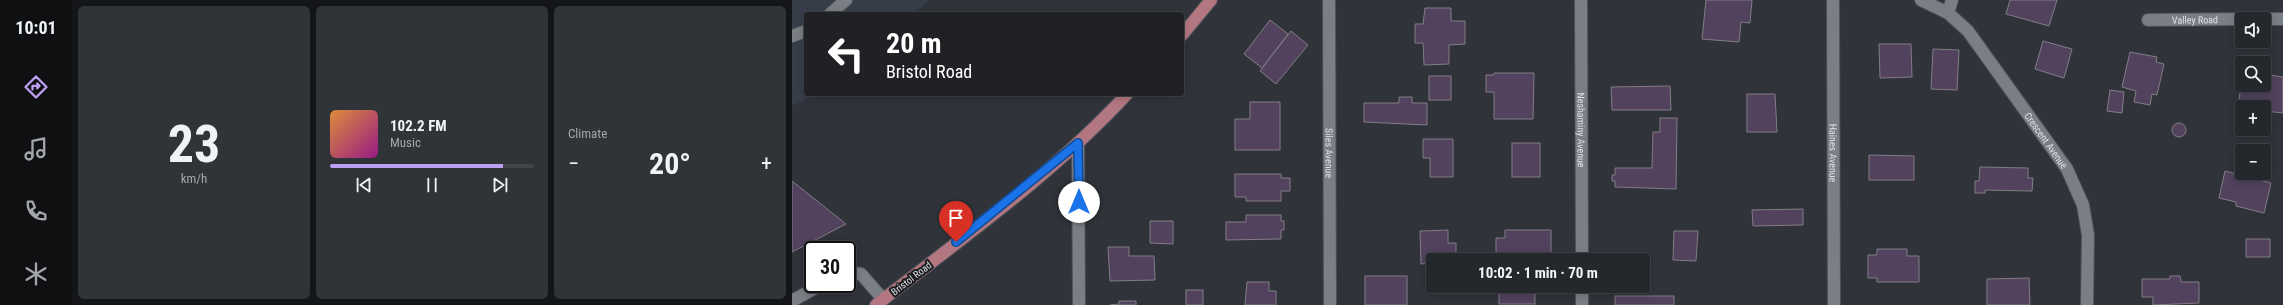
<!DOCTYPE html>
<html lang="en">
<head>
<meta charset="utf-8">
<style>
	body { margin:0; font-family:"Roboto Condensed",sans-serif; background:#303338; color:#f1f3f6; height:100vh; display:flex; flex-direction:column; font-size:15px; white-space:nowrap }
	* { box-sizing:border-box; margin:0 }
	p { font-size:13px; color:#a3a5a9 }
	.icon { flex:none; width:22px; height:22px; fill:none; stroke:currentColor; stroke-width:2; stroke-linecap:round; stroke-linejoin:round }
	.map { position:relative; flex:1; overflow:hidden }
	.details { display:flex; flex-direction:column; gap:6px; padding:6px; background:#141518; width:720px }
	.details>* { flex:none }
	.guide { position:absolute; left:12px; top:12px; width:380px; height:84px; border-radius:4px; box-shadow:0 2px 10px #0003,0 0 0 1px #414448; background:#202124; color:#fff; overflow:hidden }
	.buttons { position:absolute; left:1443px; top:12px; display:grid; gap:8px }
	.buttons a { display:grid; place-items:center; width:36px; height:36px; border-radius:4px; background:#24272c; box-shadow:0 2px 10px #0003,0 0 0 1px #414448; font-size:20px }
	.speed { position:absolute; left:12px; top:241px; display:flex; gap:8px; font-size:20px; font-weight:700; text-align:center }
	.speed>* { display:grid; place-content:center; width:52px; height:52px; border-radius:50%; background:#24272c; box-shadow:0 2px 10px #0003,0 0 0 1px #414448; line-height:1 }
	.speed .limit { border:2px solid #111; border-radius:6px; background:#fff; color:#111 }
	.pin { position:absolute; display:grid; place-items:center; width:34px; height:34px; color:#fff; margin:-41px -17px; border-radius:50% 50% 50% 0; rotate:-45deg; box-shadow:0 0 4px #0007 }
	.pin .icon { rotate:45deg }
	.me { position:absolute; width:44px; margin:-22px; rotate:0deg; stroke-linejoin:round; filter:drop-shadow(0 0 3px #0008) }
	.turn { display:flex; align-items:center; gap:14px; height:84px; padding:0 16px; font-size:18px }
	.turn .icon { width:52px; height:52px; stroke-width:2.5 }
	.turn b { display:block; font-size:28px; line-height:34px }
	.big { font-size:30px; font-weight:700; line-height:1.1 }
	.details .tile { flex:1; display:flex; flex-direction:column; justify-content:center; gap:6px; min-width:0; padding:0 14px; border-radius:6px; background:#303338 }
	.details .dial { align-items:center; gap:0 }
	.dial b { font-size:52px; line-height:1 }
	.song { display:flex; align-items:center; gap:12px }
	.cover { width:48px; height:48px; border-radius:6px; background:linear-gradient(135deg,hsl(30 70% 55%),hsl(310 70% 35%)) }
	.played { height:4px; border-radius:2px; background:linear-gradient(90deg,#bca0f2 85%,#414448 85%) }
	.keys { display:flex; justify-content:space-around; direction:ltr }
	.heat { display:flex; justify-content:space-between; align-items:center; font-size:22px; direction:ltr }
	.details .tiles { flex:1; display:grid; gap:6px; grid-template-columns:repeat(3,1fr) }
	.trip { position:absolute; left:634px; top:253px; width:224px; height:40px; border-radius:4px; background:#24272c; box-shadow:0 2px 10px #0003,0 0 0 1px #414448; font-weight:700; line-height:40px; text-align:center }
	main { display:flex; flex:1; min-height:0 }
	.dock { display:flex; flex-direction:column; width:72px; justify-content:space-around; align-items:center; background:#0e1012; color:#a3a5a9 }
	.dock .icon { width:28px; height:28px }
	.dock .selected { color:#bca0f2 }
	.dock b { font-size:18px; color:#f1f3f6 }
	.map>svg:first-child { display:block }
</style>
</head>
<body>
<main>
<nav class="dock">
<b>10:01</b>
<svg class="icon selected" aria-label="directions" viewBox="0 0 24 24"><path d="M12 3l9 9-9 9-9-9zM9 14v-3h6M13 9l2 2-2 2"/></svg>
<svg class="icon" aria-label="music" viewBox="0 0 24 24"><path d="M9 18V5l10-2v13"/><circle cx="6" cy="18" r="3"/><circle cx="16" cy="16" r="3"/></svg>
<svg class="icon" aria-label="phone" viewBox="0 0 24 24"><path d="M5 4h4l2 5-3 2q2 4 5 5l2-3 5 2v4C11 20 4 13 5 4z"/></svg>
<svg class="icon" aria-label="climate" viewBox="0 0 24 24"><path d="M12 3v18M4 7l16 10M4 17L20 7"/></svg>
</nav>
<section class="details">
<div class="tiles">
<div class="tile dial"><b>23</b><p>km/h</p></div>
<div class="tile">
<div class="song"><i class="cover"></i><div><b>102.2 FM</b><p>Music</p></div></div>
<div class="played"></div>
<div class="keys"><svg class="icon" aria-label="previous" viewBox="0 0 24 24"><path d="M18 5L8 12l10 7zM5 5v14"/></svg><svg class="icon" aria-label="pause" viewBox="0 0 24 24"><path d="M8 5v14M16 5v14"/></svg><svg class="icon" aria-label="next" viewBox="0 0 24 24"><path d="M6 5l10 7-10 7zM19 5v14"/></svg></div>
</div>
<div class="tile"><p>Climate</p>
<div class="heat"><a>−</a><b class="big">20°</b><a>+</a></div>
</div>
</div>
</section>
<div class="map">
<svg width="1491" height="305" viewBox="0 0 1491 305">
	<rect width="100%" height="100%" fill="#30343a"/>
	<polygon fill="#373e4a" points="0,0 138,0 121,14 14,14 14,94 19,94 12,101 0,105"/>
	<g fill="#52425e" stroke="#817d85">
		<polygon points="914,0 960,0 958,23 949,22 947,42 910,39"/>
		<polygon points="1218,0 1265,0 1257,26 1214,14"/>
		<polygon points="633,8 659,8 659,21 673,21 673,44 657,45 657,64 632,65 631,43 623,43 623,24 631,24"/>
		<polygon points="478,20 496,34 470,68 452,54"/>
		<polygon points="499,31 516,45 484,84 468,71"/>
		<polygon points="1251,41 1280,49 1272,78 1243,69"/>
		<polygon points="1087,44 1119,44 1120,77 1088,78"/>
		<polygon points="1141,49 1167,50 1165,90 1139,89"/>
		<polygon points="1338,52 1365,57 1364,62 1372,64 1365,95 1360,94 1358,105 1342,102 1344,91 1330,87"/>
		<polygon points="702,73 742,73 741,119 702,119 702,92 694,92 694,75 702,75"/>
		<polygon points="1472,74 1491,77 1491,113 1472,111 1472,107 1446,107 1450,78 1450,85 1472,85"/>
		<rect x="637" y="76" width="22" height="24"/>
		<polygon points="878,86 879,110 820,110 819,87"/>
		<polygon points="1318,90 1332,92 1330,113 1315,111"/>
		<polygon points="955,94 983,94 985,132 955,132"/>
		<polygon points="607,97 620,97 620,103 635,103 635,125 572,122 572,103 607,103"/>
		<polygon points="458,102 488,102 488,150 443,150 443,119 458,119"/>
		<polygon points="868,118 885,118 884,189 823,187 823,181 820,181 820,175 823,175 823,168 860,168 861,132 868,132"/>
		<circle cx="1387" cy="130" r="7"/>
		<polygon points="631,139 661,139 661,177 638,177 638,158 631,158"/>
		<rect x="720" y="143" width="28" height="34"/>
		<polygon points="1077,155 1122,156 1122,180 1077,180"/>
		<polygon points="1188,167 1236,168 1236,178 1241,178 1240,191 1193,190 1193,193 1183,193 1183,181 1187,181"/>
		<polygon points="1433,171 1479,183 1472,213 1444,206 1444,202 1427,198"/>
		<polygon points="443,174 489,174 489,178 498,178 498,191 489,191 489,201 454,201 454,197 443,197"/>
		<polygon points="0,181 54,224 0,252"/>
		<polygon points="1011,209 1011,225 961,226 960,210"/>
		<polygon points="454,215 489,215 489,221 492,221 492,230 489,230 489,239 434,240 434,222 454,222"/>
		<polygon points="358,221 381,221 381,244 358,243"/>
		<polygon points="656,230 656,243 664,243 664,260 641,260 641,263 629,264 628,231"/>
		<polygon points="713,230 759,230 759,253 704,253 704,238 713,238"/>
		<polygon points="882,231 906,231 904,261 881,260"/>
		<rect x="1454" y="239" width="24" height="18"/>
		<polygon points="316,247 337,247 337,256 362,256 363,280 318,281"/>
		<polygon points="1085,249 1115,249 1115,256 1127,256 1127,282 1085,282 1085,278 1076,278 1076,255 1085,255"/>
		<rect x="573" y="276" width="42" height="29"/>
		<polygon points="1378,276 1388,276 1389,282 1407,282 1407,303 1361,305 1361,297 1350,297 1350,279 1378,279"/>
		<polygon points="1237,278 1238,305 1195,305 1195,279"/>
		<polygon points="455,282 477,282 477,291 484,291 484,305 453,305"/>
		<rect x="707" y="286" width="36" height="18"/>
		<rect x="394" y="290" width="17" height="15"/>
		<rect x="823" y="296" width="59" height="9"/>
		<polygon points="327,301 344,301 344,305 318,305 327,304"/>
	</g>
	<g fill="none" stroke-linecap="round" stroke-linejoin="round">
		<g stroke="#4f5258" stroke-width="14">
			<g id="minor">
				<path id="s1" d="M537 0 538 305"/>
				<path id="s2" d="M789 0 790 260"/>
				<path id="s3" d="M1041 0 1042 305"/>
				<polyline points="1129,0 1156,13"/>
				<path id="s4" d="M1160 0 1156 13 1176 31 1275 169 1291 205 1296 235 1295 305"/>
				<polyline points="38,14 54,0"/>
				<polyline points="1467,19 1491,19"/>
				<path id="s5" d="M1356 20 1450 19"/>
				<polyline points="0,36 14,31"/>
				<polyline points="286,143 287,305"/>
				<polyline points="55,272 69,274 91,299"/>
				<polyline points="790,286 790,305"/>
				<polyline points="0,301 30,284"/>
			</g>
		</g>
		<g stroke="#4f5258" stroke-width="14">
			<g id="major">
				<polyline points="390,35 419,0"/>
				<path d="M84 305C170 238 261 174 335 94"/>
			</g>
		</g>
		<use href="#minor" stroke="#7a7f86" stroke-width="12"/>
		<use href="#major" stroke="#b37781" stroke-width="12"/>
	</g>
	<g fill="none" stroke-linecap="round" stroke-linejoin="round">
		<g stroke="#114b97" stroke-width="10">
			<polyline id="route" points="164,242 286,143 287,202"/>
		</g>
		<use href="#route" stroke="#1a73e8" stroke-width="7"/>
	</g>
	<g text-anchor="middle" stroke-width="4" stroke-linejoin="round" paint-order="stroke">
		<g font-size="10" fill="#dee0e5" stroke="#1a1b1e">
			<text dy="4" stroke="none"><textPath href="#s5" startOffset="47">Valley Road</textPath></text>
			<text dy="4" stroke="none"><textPath href="#s2" startOffset="130">Neshaminy Avenue</textPath></text>
			<text dy="4" stroke="none"><textPath href="#s4" startOffset="175">Crescent Avenue</textPath></text>
			<text dy="4" stroke="none"><textPath href="#s1" startOffset="153">Siles Avenue</textPath></text>
			<text dy="4" stroke="none"><textPath href="#s3" startOffset="153">Haines Avenue</textPath></text>
			<text transform="translate(119 278) rotate(-38)" y="4">Bristol Road</text>
		</g>
	</g>
</svg>
<div class="buttons">
<a><svg class="icon" aria-label="sound" viewBox="0 0 24 24"><path d="M4 9h4l5-4v14l-5-4H4zM17 9q2 3 0 6"/></svg></a>
<a><svg class="icon" aria-label="search" viewBox="0 0 24 24"><circle cx="10" cy="10" r="6"/><path d="M15 15l6 6"/></svg></a>
<a>+</a>
<a>−</a>
</div>
<div class="speed"><div class="limit">30</div></div>
<div class="pin" style="left:164px;top:242px;background:#d93025"><svg class="icon" aria-label="arrive" viewBox="0 0 24 24"><path d="M6 21V4h12l-3 4 3 4H6"/></svg></div>
<svg class="me" style="left:287px;top:202px" viewBox="-20 -20 40 40"><circle r="19" fill="#fff"/><path d="M0-13L10 11 0 6-10 11z" fill="#1a73e8"/></svg>
<div class="trip">10:02 · 1 min · 70 m</div>
<div class="guide">
<div class="turn"><svg class="icon" aria-label="left" viewBox="0 0 24 24"><path d="M17 20v-9H6M10 6l-5 5 5 5"/></svg><div><b>20 m</b>Bristol Road</div></div>
</div>
</div>
</main>
</body>
</html>
